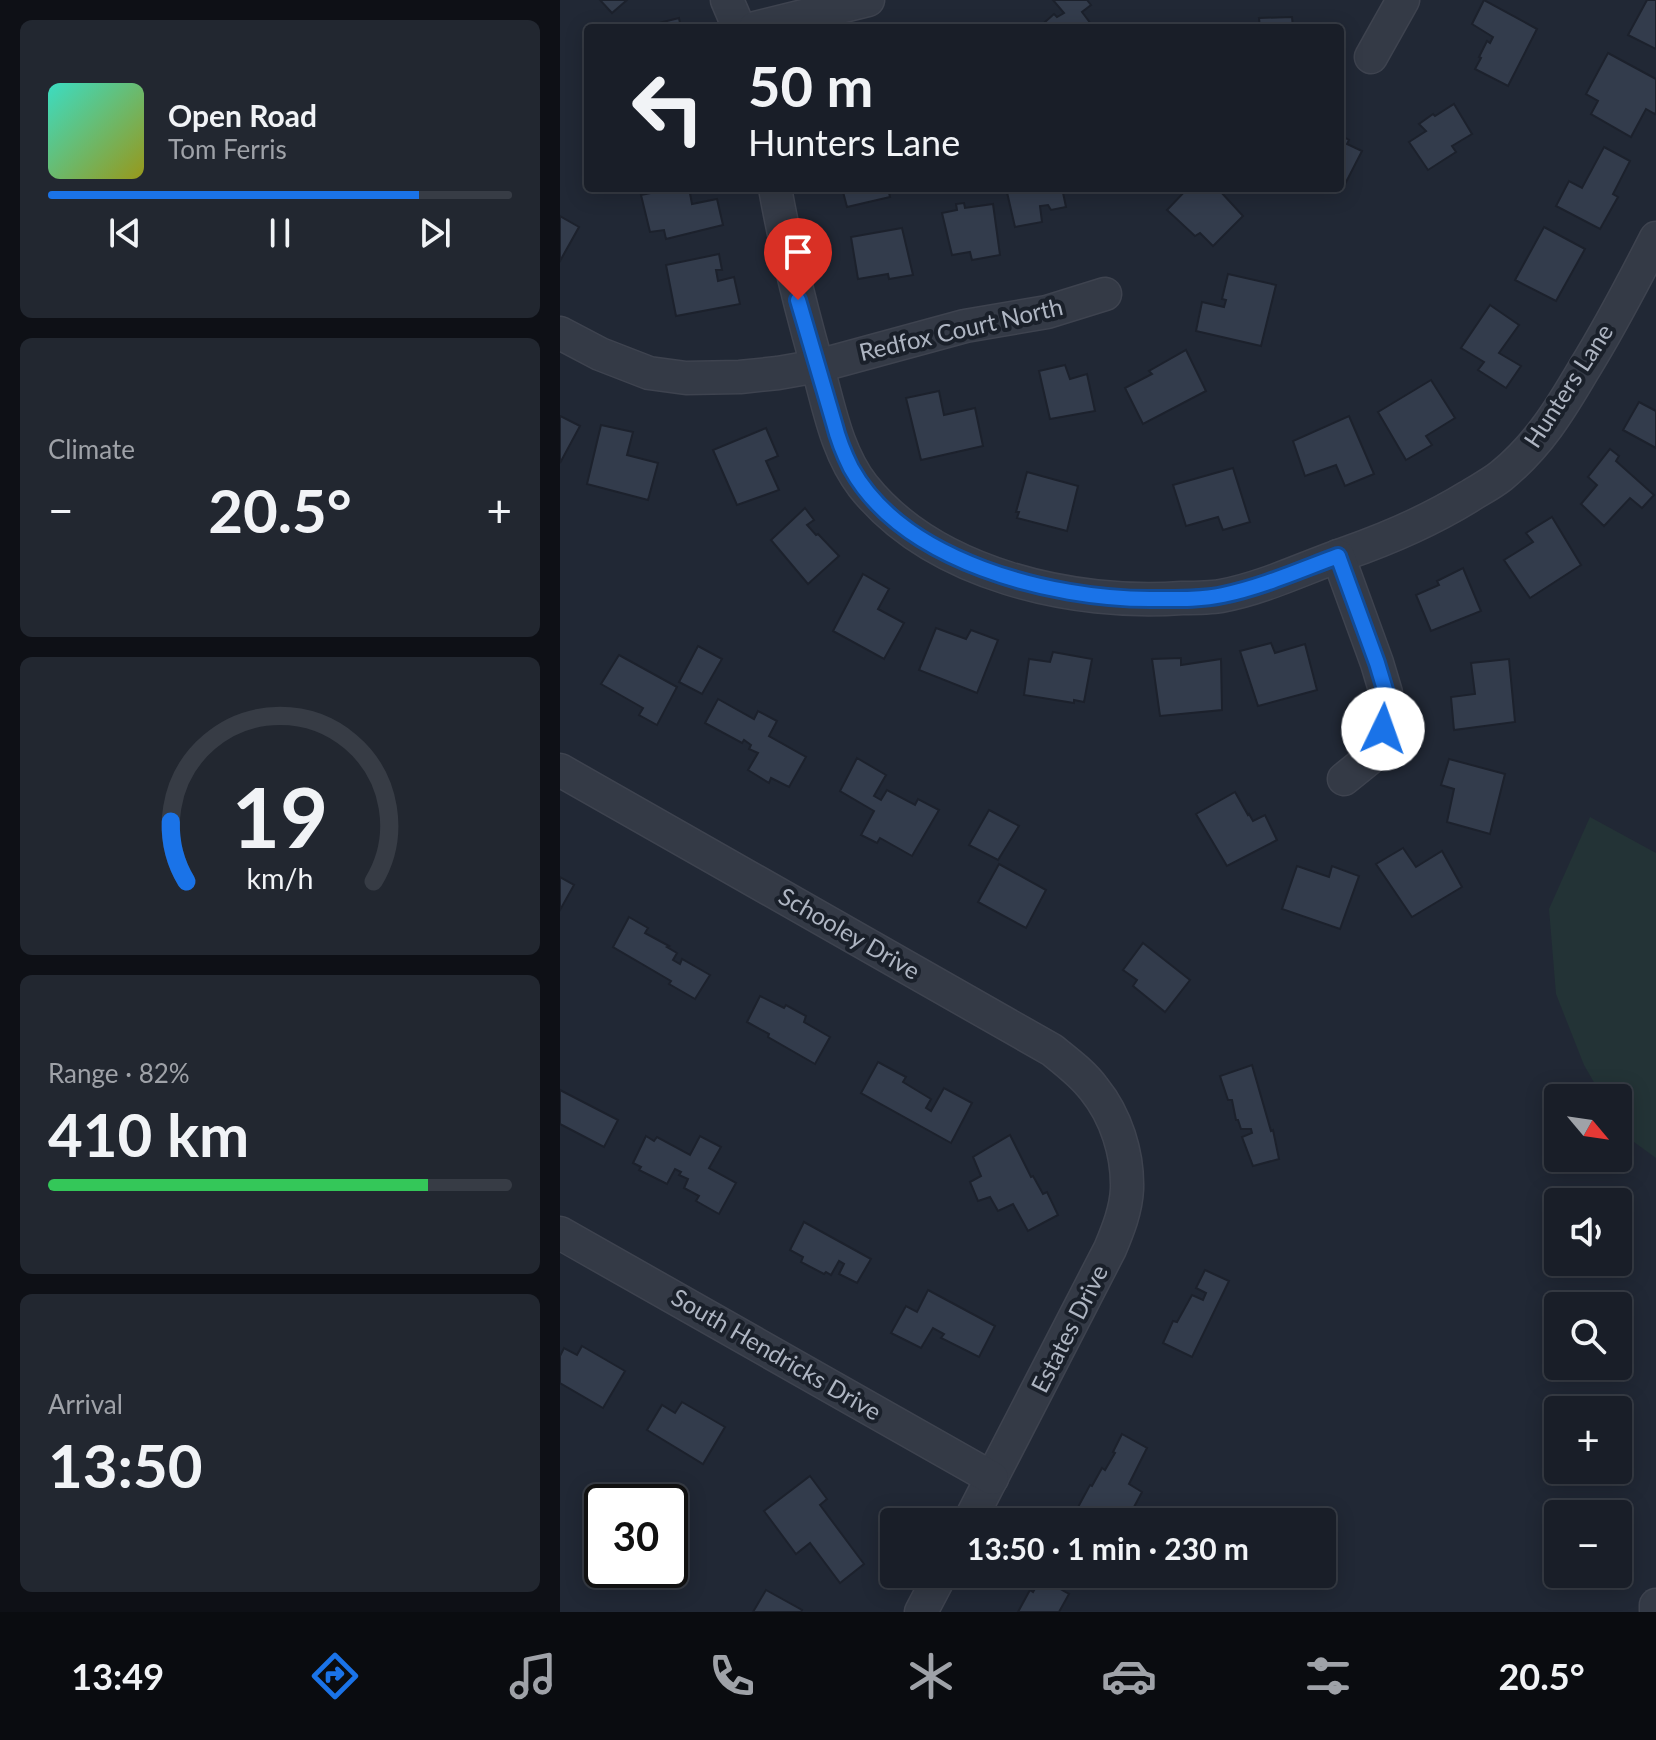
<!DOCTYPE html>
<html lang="en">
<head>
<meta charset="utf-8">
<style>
	body { margin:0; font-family:Lato,sans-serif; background:#222730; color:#f1f3f6; height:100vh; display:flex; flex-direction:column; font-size:30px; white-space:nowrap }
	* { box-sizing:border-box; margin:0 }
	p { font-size:26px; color:#9fa2a8 }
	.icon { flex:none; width:44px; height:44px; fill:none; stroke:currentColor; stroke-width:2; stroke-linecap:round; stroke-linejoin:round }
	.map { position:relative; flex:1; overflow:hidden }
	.details { display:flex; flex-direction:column; gap:20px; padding:20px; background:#0e1016; width:560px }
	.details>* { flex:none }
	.guide { position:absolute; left:24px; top:24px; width:760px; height:168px; border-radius:8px; box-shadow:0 4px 20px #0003,0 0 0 2px #373c45; background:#191e28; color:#f1f3f6; overflow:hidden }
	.needle { width:52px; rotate:119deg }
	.fabs { position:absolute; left:984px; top:1084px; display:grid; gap:16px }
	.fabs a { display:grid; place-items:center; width:88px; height:88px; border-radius:8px; background:#191e28; box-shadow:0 4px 20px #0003,0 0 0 2px #373c45; font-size:40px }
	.speed { position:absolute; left:24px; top:1484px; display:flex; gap:16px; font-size:40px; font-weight:700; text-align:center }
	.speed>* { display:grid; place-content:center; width:104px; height:104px; border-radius:50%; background:#191e28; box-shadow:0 4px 20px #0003,0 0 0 2px #373c45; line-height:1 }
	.speed .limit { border:4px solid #111; border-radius:12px; background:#fff; color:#111 }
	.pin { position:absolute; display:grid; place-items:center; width:68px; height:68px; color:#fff; margin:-82px -34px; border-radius:50% 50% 50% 0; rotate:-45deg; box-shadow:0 0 8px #0007 }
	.pin .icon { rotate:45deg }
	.me { position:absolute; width:88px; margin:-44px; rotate:3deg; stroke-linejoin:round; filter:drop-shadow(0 0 6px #0008) }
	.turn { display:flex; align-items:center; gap:28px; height:168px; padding:0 32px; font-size:36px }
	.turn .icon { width:104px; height:104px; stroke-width:2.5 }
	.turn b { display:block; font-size:56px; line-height:68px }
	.big { font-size:60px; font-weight:700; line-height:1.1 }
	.details .widget { flex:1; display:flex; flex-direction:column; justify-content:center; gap:12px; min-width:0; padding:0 28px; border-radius:12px; background:#222730 }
	.details .dial { align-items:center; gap:0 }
	.dial svg { height:208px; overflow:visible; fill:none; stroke:#373c45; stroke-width:7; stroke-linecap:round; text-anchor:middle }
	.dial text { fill:#f1f3f6; stroke:none }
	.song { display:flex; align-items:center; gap:24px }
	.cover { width:96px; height:96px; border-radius:12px; background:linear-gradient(135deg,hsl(170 70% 55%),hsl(60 70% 35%)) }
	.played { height:8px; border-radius:4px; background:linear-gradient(90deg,#1a73e8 80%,#373c45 80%) }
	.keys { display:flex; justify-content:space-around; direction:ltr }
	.heat { display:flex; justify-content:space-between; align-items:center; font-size:44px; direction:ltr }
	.charge { height:12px; border-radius:6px; background:linear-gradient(90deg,#34c759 82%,#373c45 0) }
	.trip { position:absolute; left:320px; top:1508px; width:456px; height:80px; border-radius:8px; background:#191e28; box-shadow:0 4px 20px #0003,0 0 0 2px #373c45; font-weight:700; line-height:80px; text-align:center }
	.tab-bar { display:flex; height:128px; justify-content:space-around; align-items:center; background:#0a0c10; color:#9fa2a8 }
	.tab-bar .icon { width:56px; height:56px }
	.tab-bar .selected { color:#1a73e8 }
	.tab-bar b { font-size:36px; color:#f1f3f6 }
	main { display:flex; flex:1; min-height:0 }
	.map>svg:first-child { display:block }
</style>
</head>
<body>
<main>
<section class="details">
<div class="widget">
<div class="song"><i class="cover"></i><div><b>Open Road</b><p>Tom Ferris</p></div></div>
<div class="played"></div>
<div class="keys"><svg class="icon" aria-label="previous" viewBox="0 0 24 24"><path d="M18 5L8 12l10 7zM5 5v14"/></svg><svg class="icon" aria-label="pause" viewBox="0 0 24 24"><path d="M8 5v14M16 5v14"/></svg><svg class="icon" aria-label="next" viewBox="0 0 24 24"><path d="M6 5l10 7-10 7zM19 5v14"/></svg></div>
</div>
<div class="widget"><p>Climate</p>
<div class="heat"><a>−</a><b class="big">20.5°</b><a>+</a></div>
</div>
<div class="widget dial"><svg viewBox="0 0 100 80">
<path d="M14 69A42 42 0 1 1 86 69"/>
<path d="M14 69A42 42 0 0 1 8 46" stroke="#1a73e8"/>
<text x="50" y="56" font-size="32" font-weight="700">19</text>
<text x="50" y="72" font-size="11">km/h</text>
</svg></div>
<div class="widget"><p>Range · 82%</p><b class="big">410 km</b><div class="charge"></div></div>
<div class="widget"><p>Arrival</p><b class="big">13:50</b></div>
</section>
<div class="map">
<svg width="1096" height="1612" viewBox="0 0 1096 1612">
	<rect width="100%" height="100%" fill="#212835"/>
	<polygon fill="#233336" points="1030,817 1096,853 1096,1158 1063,1134 1058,1125 1058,1098 1043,1098 1024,1065 996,994 989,909"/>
	<g fill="#333c4c" stroke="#1c212c" stroke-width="2">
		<polygon points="40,0 67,0 52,13"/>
		<polygon points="493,0 527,0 531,5 522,12 534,28 482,28 487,25 485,22 494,14 497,17 504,13"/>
		<polygon points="924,0 977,29 948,86 915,69 921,58 919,57 927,41 930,43 933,37 912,24"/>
		<polygon points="1087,0 1096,0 1096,49 1068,35"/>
		<polygon points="732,17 733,28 700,28 699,18"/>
		<polygon points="119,18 121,28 87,28 87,26"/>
		<polygon points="1048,53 1096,79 1096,112 1095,114 1086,109 1071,137 1031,114 1038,101 1026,94"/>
		<polygon points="894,104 912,134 892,146 896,152 868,170 849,142 866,131 859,124 873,114 875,116"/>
		<polygon points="780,135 789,140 787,144 802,151 783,188 780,186"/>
		<polygon points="1044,147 1070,161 1053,194 1058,197 1040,229 996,206 1009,181 1022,188"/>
		<polygon points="115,188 129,188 132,204 157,199 163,225 106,239 104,230 90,232 81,195"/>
		<polygon points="282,188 328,188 330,197 287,207"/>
		<polygon points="446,188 502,188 506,207 491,210 488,205 480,206 482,222 455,227"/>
		<polygon points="628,188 655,188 659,192 660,191 683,216 653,246 640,233 635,236 607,210"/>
		<polygon points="404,203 405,208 433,204 440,255 412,260 410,252 392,255 382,213 397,210 396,204"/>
		<polygon points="0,216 19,227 0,261"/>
		<polygon points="984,227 1025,249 996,301 955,280"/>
		<polygon points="342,228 353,275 329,279 328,274 298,279 291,237"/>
		<polygon points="159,254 162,270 156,270 158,281 174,277 180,304 116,316 106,265"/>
		<polygon points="668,274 716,285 701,346 636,331 642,302 664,307 666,300 662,299"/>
		<polygon points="930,305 959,325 939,353 961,366 946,388 918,370 924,362 901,348"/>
		<polygon points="626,350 646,391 583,424 565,388 592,374 589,371"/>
		<polygon points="505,365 510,379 527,374 535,411 490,419 479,371"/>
		<polygon points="871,380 895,418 866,436 872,445 846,460 818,412"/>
		<polygon points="379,391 384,415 415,408 423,446 361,460 346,398"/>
		<polygon points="1079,402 1096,411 1096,448 1063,430"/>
		<polygon points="0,416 20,426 0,463"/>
		<polygon points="789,416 814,474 785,486 776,465 745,476 733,441"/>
		<polygon points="41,425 73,432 67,455 98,463 88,500 27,484"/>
		<polygon points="206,428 218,456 206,461 219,490 177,505 153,450"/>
		<polygon points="1050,449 1059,456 1056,461 1094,495 1082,508 1070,498 1044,526 1021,504 1037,485 1028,477"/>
		<polygon points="673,468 690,522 663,530 658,517 626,526 613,485"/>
		<polygon points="467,472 518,486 507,531 457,518 459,512 456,512"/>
		<polygon points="245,508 254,520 247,525 256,535 258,534 279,556 248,584 211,540"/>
		<polygon points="992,517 1021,565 970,598 944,560 973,542 966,533"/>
		<polygon points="903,568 921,611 871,631 856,595 879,585 877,581"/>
		<polygon points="303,574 329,589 318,609 344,623 324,659 273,631"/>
		<polygon points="376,628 406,639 411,630 438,640 417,693 359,670"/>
		<polygon points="711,643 715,653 745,644 757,690 698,706 680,651"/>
		<polygon points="138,646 162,659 142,694 119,682"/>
		<polygon points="493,652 532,659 524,702 514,700 514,703 464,695 469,659 490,662"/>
		<polygon points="59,655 117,687 97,725 79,715 83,708 41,684"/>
		<polygon points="621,658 621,665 661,659 662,710 600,716 592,659"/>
		<polygon points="949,659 955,722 894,730 891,697 915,694 911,663"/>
		<polygon points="158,699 194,719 198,711 217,721 209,736 246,757 229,787 211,778 209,783 188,770 198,753 189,749 191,745 184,740 182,743 145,723"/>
		<polygon points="297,758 326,775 314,796 321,800 327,790 355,805 358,799 379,810 352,856 320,838 317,843 301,835 314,811 280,791"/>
		<polygon points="889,759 945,774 930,834 887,822 894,789 881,785"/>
		<polygon points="675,792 688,815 689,814 693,821 705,815 717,840 667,866 636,814"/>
		<polygon points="429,810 459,826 438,860 409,845"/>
		<polygon points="843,848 856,867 882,851 902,887 852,917 816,864"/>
		<polygon points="439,864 486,890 466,928 418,902"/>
		<polygon points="737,866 769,877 772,866 799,876 780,929 722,909"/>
		<polygon points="0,877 14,885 0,910"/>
		<polygon points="69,917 88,928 85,933 109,946 107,947 117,953 113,960 120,964 122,959 150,975 135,999 109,984 111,981 53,947"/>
		<polygon points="583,943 630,980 605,1012 573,986 577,980 563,970"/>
		<polygon points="200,996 224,1008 226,1005 246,1016 244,1022 270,1037 255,1064 208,1037 209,1034 187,1022"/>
		<polygon points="318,1062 346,1077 343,1082 371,1099 366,1108 371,1111 384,1088 412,1103 391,1143 301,1093"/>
		<polygon points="692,1065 711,1131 713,1130 719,1159 693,1166 682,1137 692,1133 691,1129 681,1129 678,1120 676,1120 672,1100 668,1100 660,1076"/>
		<polygon points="0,1090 58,1120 44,1147 0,1124"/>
		<polygon points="450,1135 471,1177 473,1176 483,1194 487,1192 498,1215 468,1231 453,1204 438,1211 430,1197 418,1201 410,1182 421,1176 413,1157"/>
		<polygon points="86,1136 94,1141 97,1137 130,1155 140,1136 161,1147 149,1168 176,1183 159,1214 136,1201 139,1196 124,1188 128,1179 119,1175 121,1172 115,1169 107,1184 79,1170 81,1167 73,1163"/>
		<polygon points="244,1222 311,1259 297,1283 279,1274 284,1264 279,1261 271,1275 266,1272 264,1274 241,1262 243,1257 230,1250"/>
		<polygon points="645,1270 669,1281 632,1357 603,1343 613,1321 617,1322 632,1295 643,1300 646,1293 636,1288"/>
		<polygon points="368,1290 435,1326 419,1357 381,1338 384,1334 373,1328 361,1348 331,1333 346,1306 357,1312"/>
		<polygon points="22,1346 65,1371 43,1408 0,1383 0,1356 4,1348 17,1355"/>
		<polygon points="122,1402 165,1427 143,1464 87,1430 102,1405 115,1413"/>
		<polygon points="562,1434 587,1448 569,1484 582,1492 566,1522 542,1522 517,1509 530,1485 532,1486 542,1468 545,1470 555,1453 553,1452"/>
		<polygon points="250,1476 267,1499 260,1505 304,1564 280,1583 250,1543 236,1554 204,1511"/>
		<polygon points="481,1578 509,1594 499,1612 458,1612 470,1590 473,1592"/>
		<polygon points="206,1590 242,1610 241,1612 193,1612"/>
	</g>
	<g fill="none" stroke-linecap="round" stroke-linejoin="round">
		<g stroke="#3e434f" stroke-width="35">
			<g id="minor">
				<polyline points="167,0 179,28"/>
				<polyline points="195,28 308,0"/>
				<polyline points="811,57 843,0"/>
				<path d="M215 188C226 249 240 305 257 365 269 406 276 451 303 486 374 575 514 606 622 598 635 598 649 598 661 596 704 588 744 568 784 554 827 539 869 521 908 497 919 490 931 484 941 476 978 446 1000 410 1024 369 1050 327 1073 283 1096 238"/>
				<polyline points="0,333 40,354 89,373 126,378 180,377 218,373 258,366 405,326 487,312 545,294"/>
				<polyline points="778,556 817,663 826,693 823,729 815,754 784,779"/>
				<path d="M0 770 492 1050C507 1062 523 1074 534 1089 556 1116 568 1154 567 1189 566 1210 558 1230 550 1249L409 1522"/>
				<polyline points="0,1233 432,1478"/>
				<polyline points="1096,1605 1096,1610"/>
				<polyline points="361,1612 381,1574"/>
			</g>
		</g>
		<use href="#minor" stroke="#343a46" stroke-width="32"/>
	</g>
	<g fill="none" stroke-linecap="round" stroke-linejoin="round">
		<g stroke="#114b97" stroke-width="20">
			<path id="route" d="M238 300 274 423C278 439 284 454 291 468 343 562 491 599 590 599 614 599 640 600 663 595 702 587 740 570 778 556L817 663 826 693V707L823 729"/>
		</g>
		<use href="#route" stroke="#1a73e8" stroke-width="14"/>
	</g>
	<g text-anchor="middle" stroke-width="8" stroke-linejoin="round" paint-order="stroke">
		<g font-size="24" fill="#aeb5c2" stroke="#1a202a">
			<text transform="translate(401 330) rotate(-13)" y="8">Redfox Court North</text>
			<text transform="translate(1009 386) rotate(-57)" y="8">Hunters Lane</text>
			<text transform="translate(289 934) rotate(30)" y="8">Schooley Drive</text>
			<text transform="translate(510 1329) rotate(-63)" y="8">Estates Drive</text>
			<text transform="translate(216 1355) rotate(30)" y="8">South Hendricks Drive</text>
		</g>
	</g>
</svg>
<div class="fabs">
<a><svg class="needle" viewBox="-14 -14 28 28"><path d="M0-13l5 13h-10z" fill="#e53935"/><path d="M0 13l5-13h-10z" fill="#9fa2a8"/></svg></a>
<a><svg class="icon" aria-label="sound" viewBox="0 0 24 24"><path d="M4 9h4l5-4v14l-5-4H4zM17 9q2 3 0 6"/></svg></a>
<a><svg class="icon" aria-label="search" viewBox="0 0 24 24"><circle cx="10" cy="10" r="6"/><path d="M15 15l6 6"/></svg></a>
<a>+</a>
<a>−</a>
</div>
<div class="speed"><div class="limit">30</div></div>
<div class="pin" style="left:238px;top:300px;background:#d93025"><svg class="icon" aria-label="arrive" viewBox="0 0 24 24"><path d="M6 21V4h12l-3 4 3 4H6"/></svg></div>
<svg class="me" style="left:823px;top:729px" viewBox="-20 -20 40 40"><circle r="19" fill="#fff"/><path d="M0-13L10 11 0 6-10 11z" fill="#1a73e8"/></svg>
<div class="trip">13:50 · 1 min · 230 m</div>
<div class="guide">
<div class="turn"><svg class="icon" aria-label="left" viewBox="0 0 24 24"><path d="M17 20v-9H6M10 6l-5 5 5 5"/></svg><div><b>50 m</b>Hunters Lane</div></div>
</div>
</div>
</main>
<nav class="tab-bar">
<b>13:49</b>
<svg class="icon selected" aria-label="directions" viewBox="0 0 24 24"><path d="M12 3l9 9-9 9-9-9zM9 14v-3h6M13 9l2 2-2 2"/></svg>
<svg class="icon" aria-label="music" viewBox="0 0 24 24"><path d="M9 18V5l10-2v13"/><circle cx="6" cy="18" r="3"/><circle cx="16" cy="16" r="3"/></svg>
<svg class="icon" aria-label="phone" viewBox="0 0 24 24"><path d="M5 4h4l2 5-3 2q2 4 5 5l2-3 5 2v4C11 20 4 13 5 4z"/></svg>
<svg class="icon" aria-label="climate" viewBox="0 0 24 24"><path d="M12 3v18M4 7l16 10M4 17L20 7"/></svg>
<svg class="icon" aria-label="car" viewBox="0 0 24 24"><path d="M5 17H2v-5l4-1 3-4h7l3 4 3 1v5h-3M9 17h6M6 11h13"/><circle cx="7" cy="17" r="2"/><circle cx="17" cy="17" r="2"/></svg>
<svg class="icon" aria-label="filters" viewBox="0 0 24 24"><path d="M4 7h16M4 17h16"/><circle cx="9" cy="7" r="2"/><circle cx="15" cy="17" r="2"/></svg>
<b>20.5°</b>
</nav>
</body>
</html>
